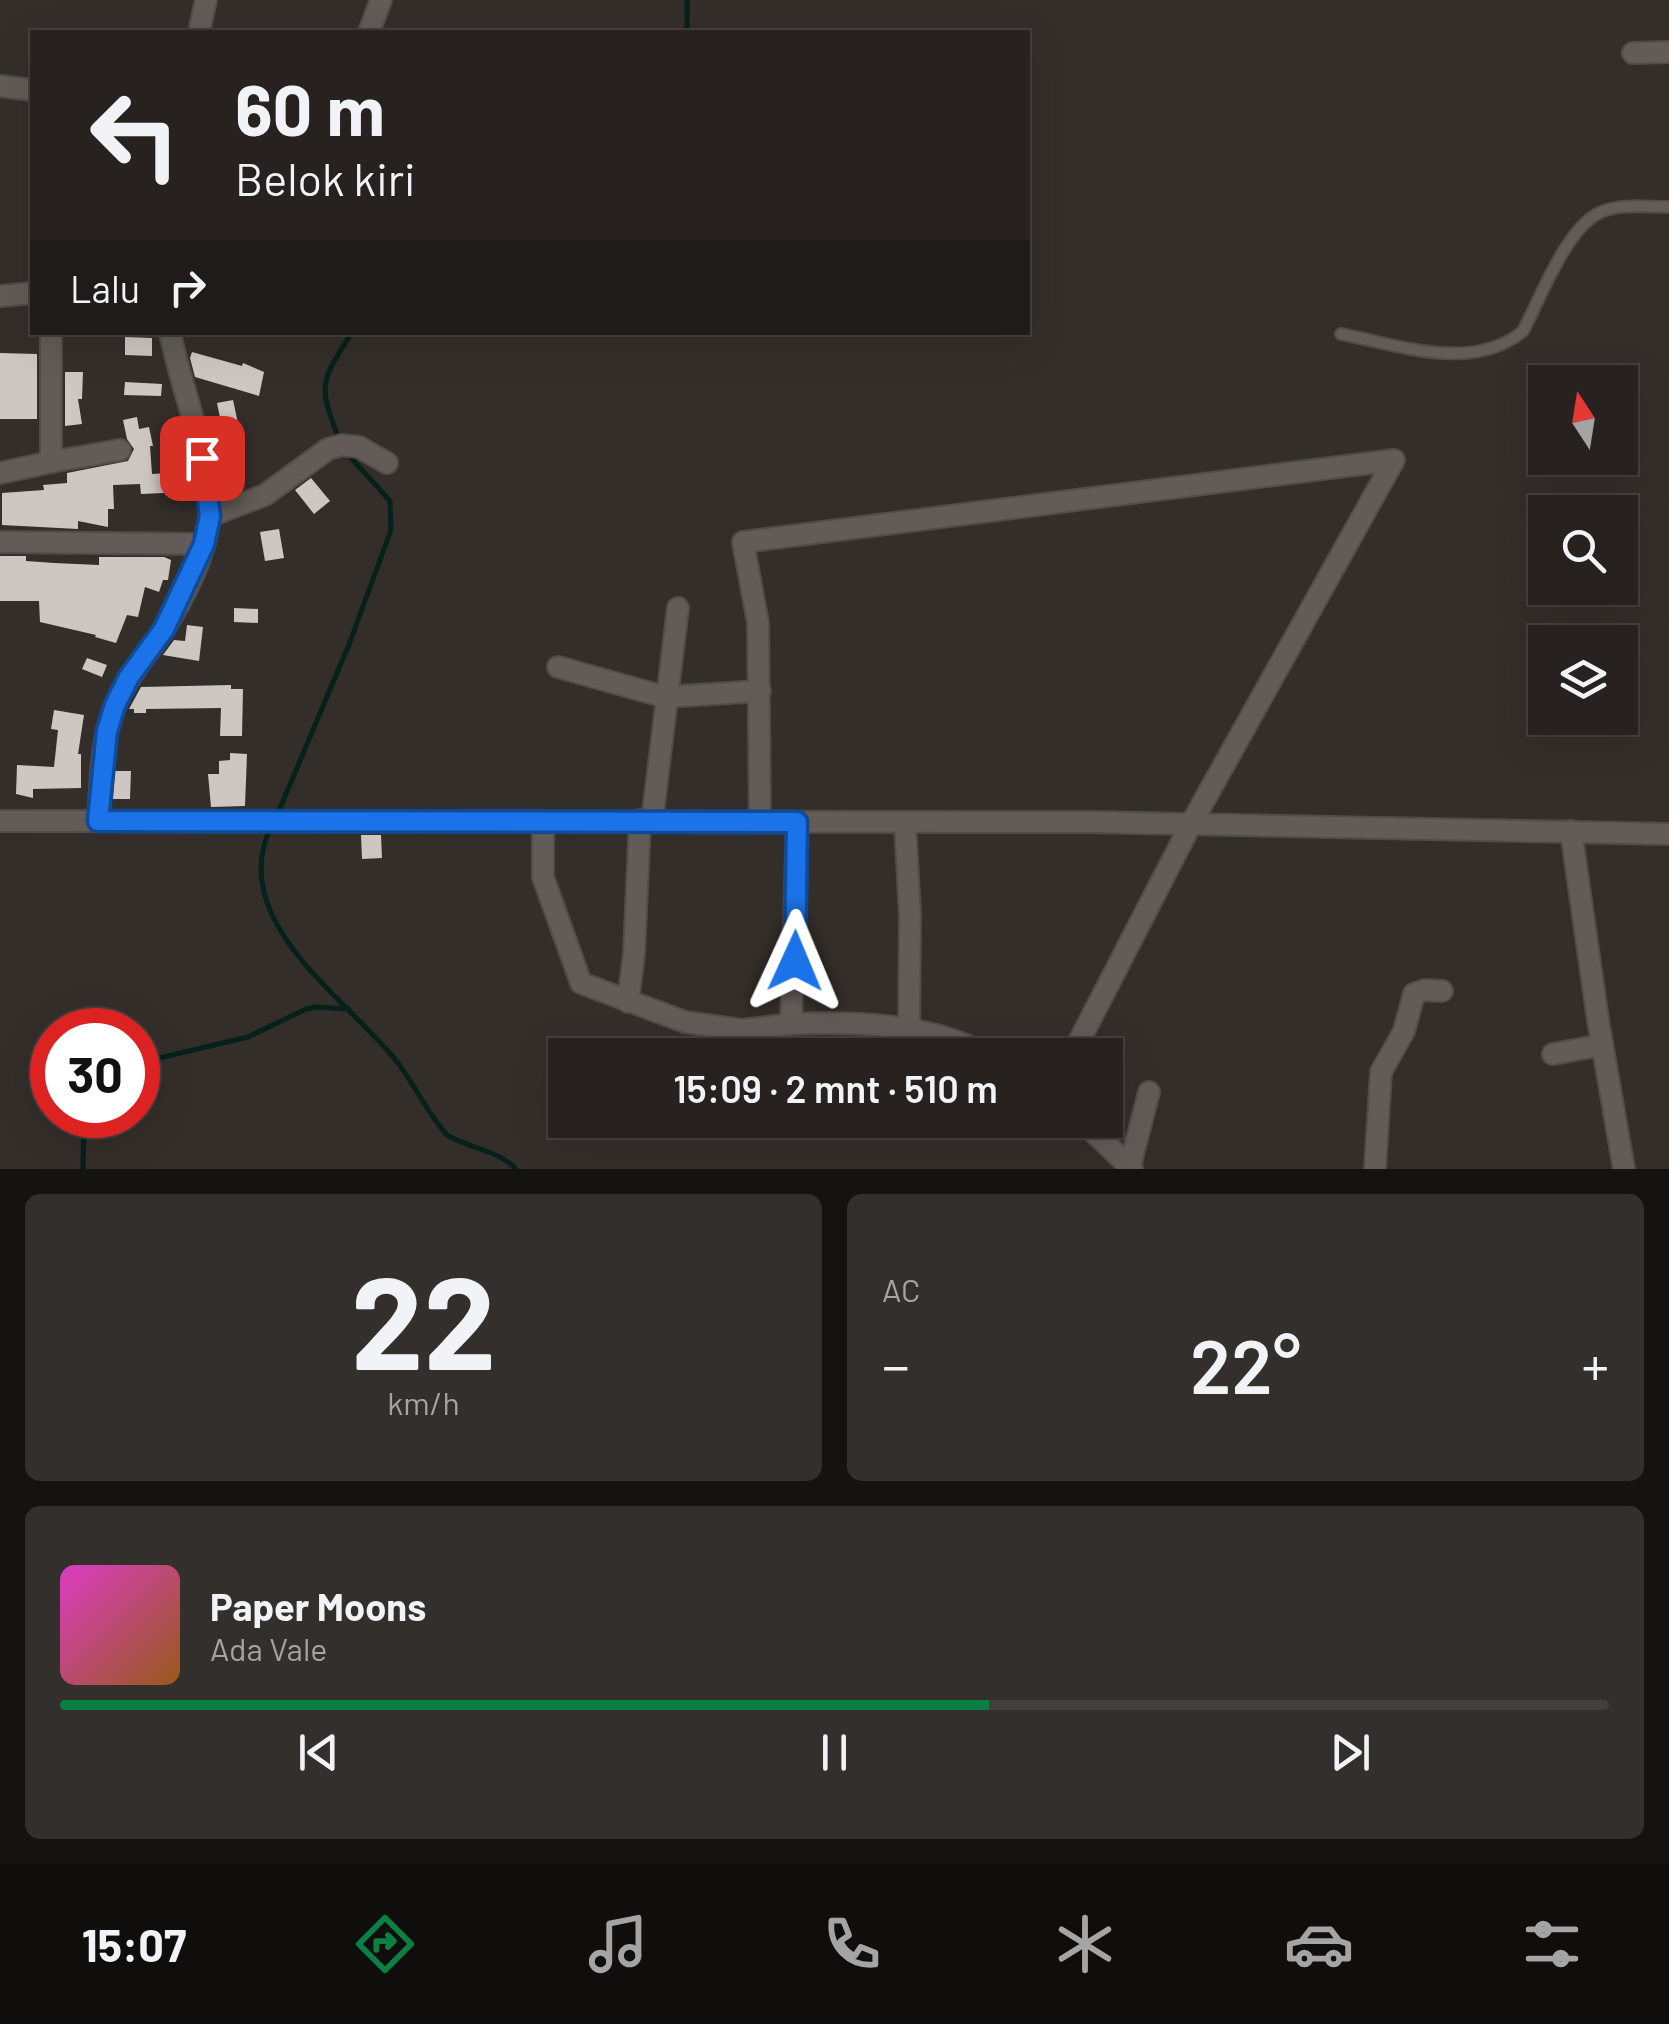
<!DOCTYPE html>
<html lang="id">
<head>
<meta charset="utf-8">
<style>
	body { margin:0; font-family:Barlow,sans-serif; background:#332f2d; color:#f1f3f6; height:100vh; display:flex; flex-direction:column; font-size:38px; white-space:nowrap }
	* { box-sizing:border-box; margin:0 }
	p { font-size:32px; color:#a4a4a5 }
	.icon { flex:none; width:55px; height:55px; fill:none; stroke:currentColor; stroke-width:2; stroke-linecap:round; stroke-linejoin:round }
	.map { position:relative; height:1169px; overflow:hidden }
	.drawer { display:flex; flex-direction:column; gap:25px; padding:25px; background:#151312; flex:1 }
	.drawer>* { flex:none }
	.banner { position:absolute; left:30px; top:30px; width:1000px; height:305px; border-radius:0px; box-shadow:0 10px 40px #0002,0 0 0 2px #433f3e; background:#272220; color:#f1f3f6; overflow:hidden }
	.needle { width:65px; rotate:348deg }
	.controls { position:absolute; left:1528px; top:365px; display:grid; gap:20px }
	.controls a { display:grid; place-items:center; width:110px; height:110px; border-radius:0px; background:#272220; box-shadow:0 10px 40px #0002,0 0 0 2px #433f3e; font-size:50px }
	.speed { position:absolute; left:30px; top:1008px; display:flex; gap:20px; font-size:50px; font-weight:700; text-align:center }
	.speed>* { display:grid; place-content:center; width:130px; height:130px; border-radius:50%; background:#272220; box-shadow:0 10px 40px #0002,0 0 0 2px #433f3e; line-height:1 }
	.speed .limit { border:15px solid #d22; background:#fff; color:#111 }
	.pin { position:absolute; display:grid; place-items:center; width:85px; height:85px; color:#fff; margin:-42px; border-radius:20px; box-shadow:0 5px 15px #0006 }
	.me { position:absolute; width:110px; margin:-55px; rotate:1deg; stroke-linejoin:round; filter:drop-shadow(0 0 8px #0008) }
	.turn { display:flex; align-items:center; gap:35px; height:210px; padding:0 40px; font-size:45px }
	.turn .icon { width:130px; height:130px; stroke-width:2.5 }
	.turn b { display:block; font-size:70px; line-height:85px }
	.then { display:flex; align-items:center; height:95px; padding:0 40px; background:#0003; gap:20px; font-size:38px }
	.big { font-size:75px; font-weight:600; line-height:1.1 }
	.drawer .tile { flex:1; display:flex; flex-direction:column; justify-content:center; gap:15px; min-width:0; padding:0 35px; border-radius:15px; background:#332f2d }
	.drawer .dial { align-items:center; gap:0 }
	.dial b { font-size:130px; line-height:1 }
	.song { display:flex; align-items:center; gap:30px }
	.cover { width:120px; height:120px; border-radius:15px; background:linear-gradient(135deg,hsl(310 70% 55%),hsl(30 70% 35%)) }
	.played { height:10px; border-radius:5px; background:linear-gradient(90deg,#0b8043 60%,#433f3e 60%) }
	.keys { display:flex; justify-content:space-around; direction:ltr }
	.heat { display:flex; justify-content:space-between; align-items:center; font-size:55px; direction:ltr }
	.drawer .tiles { flex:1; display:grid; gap:25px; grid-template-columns:1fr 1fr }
	.tile:last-child { grid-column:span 2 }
	.trip { position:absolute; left:548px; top:1038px; width:575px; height:100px; border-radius:0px; background:#272220; box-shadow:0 10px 40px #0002,0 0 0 2px #433f3e; font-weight:600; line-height:100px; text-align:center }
	.dock { display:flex; height:160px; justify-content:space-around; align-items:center; background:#100e0d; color:#a4a4a5 }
	.dock .icon { width:70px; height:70px }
	.dock .current { color:#0b8043 }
	.dock b { font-size:45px; color:#f1f3f6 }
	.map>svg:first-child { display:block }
</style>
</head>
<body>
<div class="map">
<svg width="1669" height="1169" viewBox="0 0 1669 1169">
	<rect width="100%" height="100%" fill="#342e2a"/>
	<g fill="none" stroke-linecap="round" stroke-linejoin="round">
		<g stroke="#06201b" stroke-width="5">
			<polyline points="687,32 687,0"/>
			<path d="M339 439C317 383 321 382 352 332"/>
			<polyline points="278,813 350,642 391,530 390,501 344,450"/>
			<path d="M271 827C226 919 344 997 394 1058 414 1082 426 1112 447 1135 468 1148 500 1151 516 1169"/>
			<polyline points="138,1063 248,1037 306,1009 317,1007 349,1009"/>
			<polyline points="83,1169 84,1115"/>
		</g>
	</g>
	<g fill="#cec7c1">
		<polygon points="125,337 152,338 152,356 125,355"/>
		<polygon points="192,352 242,366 243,363 264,372 259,396 195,377 190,358"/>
		<polygon points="0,353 37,354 37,419 0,419"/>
		<polygon points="65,372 83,372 82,399 78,399 82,424 65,426"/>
		<polygon points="125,382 162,384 161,396 124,395"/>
		<polygon points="233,400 239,428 223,432 217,403"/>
		<polygon points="137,417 139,429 149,427 153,446 150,446 152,474 183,472 185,492 141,494 140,484 113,485 114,509 108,509 108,527 78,521 78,529 2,525 2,493 44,490 43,485 67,483 67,473 128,461 134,449 127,439 123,420"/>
		<polygon points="311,478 330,501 314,514 295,490"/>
		<polygon points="279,529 284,558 265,561 260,532"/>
		<polygon points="0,556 26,556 26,561 54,563 99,565 99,557 164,557 171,560 168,580 163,580 159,592 145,587 138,617 127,615 116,643 95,637 96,635 40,622 39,601 0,601"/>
		<polygon points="234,608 258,609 258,623 234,622"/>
		<polygon points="187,625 203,627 199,661 163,655 174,640 185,641"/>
		<polygon points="87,658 107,665 102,677 82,669"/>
		<polygon points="231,685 231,689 243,689 242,736 220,736 221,708 146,709 146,713 134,713 134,709 129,709 141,687"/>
		<polygon points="54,710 84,715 78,754 81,754 81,788 33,789 33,798 16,794 17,765 54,767 58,730 51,729"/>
		<polygon points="230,753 247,754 245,806 211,807 208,774 219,774 219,761 230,760"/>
		<polygon points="115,771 131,771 130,799 113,799"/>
		<polygon points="361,835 381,835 382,858 362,859"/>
	</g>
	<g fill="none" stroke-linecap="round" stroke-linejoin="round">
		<g stroke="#514c49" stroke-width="14">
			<path id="lane" d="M1341 334C1399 345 1473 373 1523 331 1540 299 1566 229 1599 213 1619 203 1647 207 1669 207"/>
		</g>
		<g stroke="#514c49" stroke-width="24">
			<g id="street">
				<polyline points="199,32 206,0"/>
				<polyline points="369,32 381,0"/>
				<polyline points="1633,53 1669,52"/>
				<polyline points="0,86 32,90"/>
				<polyline points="0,296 32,293"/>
				<polyline points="51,462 120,450"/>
				<polyline points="0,473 51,462 51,332"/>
				<polyline points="210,516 265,495 328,449 342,445 359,447 387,463"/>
				<polyline points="0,542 204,544"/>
				<polyline points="558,667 665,697 760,691"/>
				<polyline points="0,821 1090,822 1669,834"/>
				<path d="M98 821C101 782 100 737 117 701 129 675 147 655 163 631 183 600 206 556 209 519 214 467 180 387 170 332"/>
				<polyline points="543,821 543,877 581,983 685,1022 742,1030 791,1024"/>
				<polyline points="652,821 678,608"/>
				<polyline points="760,821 758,623 743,542 1394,460 1191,824 1072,1055"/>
				<path d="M797 822 791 1024C852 1021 933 1024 986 1055"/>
				<polyline points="905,822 910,916 909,1029"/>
				<polyline points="1571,831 1598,1020 1624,1169"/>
				<polyline points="628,1002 634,954 640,820"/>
				<polyline points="1553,1054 1602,1045"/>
				<polyline points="1081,1120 1132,1169"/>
				<polyline points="1130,1166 1149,1092"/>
				<polyline points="1375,1169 1381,1072 1404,1031 1414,994 1425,990 1442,991"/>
			</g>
		</g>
		<use href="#lane" stroke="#625b57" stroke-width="10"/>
		<use href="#street" stroke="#625b57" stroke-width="20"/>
	</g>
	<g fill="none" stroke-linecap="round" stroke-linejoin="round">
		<g stroke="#114b97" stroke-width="25">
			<polyline id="route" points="202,458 210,516 204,544 164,629 129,677 115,705 107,731 98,821 797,822 795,961"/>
		</g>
		<use href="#route" stroke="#1a73e8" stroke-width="18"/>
	</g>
</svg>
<div class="controls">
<a><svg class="needle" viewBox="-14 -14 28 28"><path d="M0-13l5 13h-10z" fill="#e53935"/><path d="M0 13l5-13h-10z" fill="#a4a4a5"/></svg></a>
<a><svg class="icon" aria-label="search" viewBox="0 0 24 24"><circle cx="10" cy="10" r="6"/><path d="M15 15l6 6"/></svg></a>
<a><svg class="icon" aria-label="layers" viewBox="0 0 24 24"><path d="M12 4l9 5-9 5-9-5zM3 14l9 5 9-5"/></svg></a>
</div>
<div class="speed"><div class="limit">30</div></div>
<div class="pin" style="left:202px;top:458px;background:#d93025"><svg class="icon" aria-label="arrive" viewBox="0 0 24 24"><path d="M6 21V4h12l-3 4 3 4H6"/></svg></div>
<svg class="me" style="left:795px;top:961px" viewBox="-20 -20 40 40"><path d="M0-17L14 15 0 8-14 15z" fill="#1a73e8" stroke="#fff" stroke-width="4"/></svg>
<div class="trip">15:09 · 2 mnt · 510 m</div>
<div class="banner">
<div class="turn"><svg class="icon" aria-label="left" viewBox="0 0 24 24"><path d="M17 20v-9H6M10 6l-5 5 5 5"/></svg><div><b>60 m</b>Belok kiri</div></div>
<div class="then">Lalu<svg class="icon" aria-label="right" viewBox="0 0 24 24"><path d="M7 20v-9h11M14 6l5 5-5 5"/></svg></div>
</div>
</div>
<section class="drawer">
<div class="tiles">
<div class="tile dial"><b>22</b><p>km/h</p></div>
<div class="tile"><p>AC</p>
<div class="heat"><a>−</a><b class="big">22°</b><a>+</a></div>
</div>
<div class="tile">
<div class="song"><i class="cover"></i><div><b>Paper Moons</b><p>Ada Vale</p></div></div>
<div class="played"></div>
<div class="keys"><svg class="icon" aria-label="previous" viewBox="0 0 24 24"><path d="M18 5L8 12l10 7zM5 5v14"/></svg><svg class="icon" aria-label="pause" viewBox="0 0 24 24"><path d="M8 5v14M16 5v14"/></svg><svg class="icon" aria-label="next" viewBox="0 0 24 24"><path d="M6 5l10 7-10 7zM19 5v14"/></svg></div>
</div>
</div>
</section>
<nav class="dock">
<b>15:07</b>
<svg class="icon current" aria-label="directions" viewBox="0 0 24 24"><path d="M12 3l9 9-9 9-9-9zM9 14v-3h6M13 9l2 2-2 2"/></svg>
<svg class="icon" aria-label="music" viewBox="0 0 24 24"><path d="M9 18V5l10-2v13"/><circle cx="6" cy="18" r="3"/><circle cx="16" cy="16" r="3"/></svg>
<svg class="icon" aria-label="phone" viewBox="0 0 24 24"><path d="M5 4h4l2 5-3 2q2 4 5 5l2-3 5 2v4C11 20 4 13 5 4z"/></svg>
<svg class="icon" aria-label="climate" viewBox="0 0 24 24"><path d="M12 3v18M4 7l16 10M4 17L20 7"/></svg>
<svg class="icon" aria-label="car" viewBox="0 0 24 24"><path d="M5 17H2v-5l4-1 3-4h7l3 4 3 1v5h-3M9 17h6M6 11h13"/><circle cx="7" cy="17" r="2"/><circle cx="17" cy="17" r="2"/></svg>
<svg class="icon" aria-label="filters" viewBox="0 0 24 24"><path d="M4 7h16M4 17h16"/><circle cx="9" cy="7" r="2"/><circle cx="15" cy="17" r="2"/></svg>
</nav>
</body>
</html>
